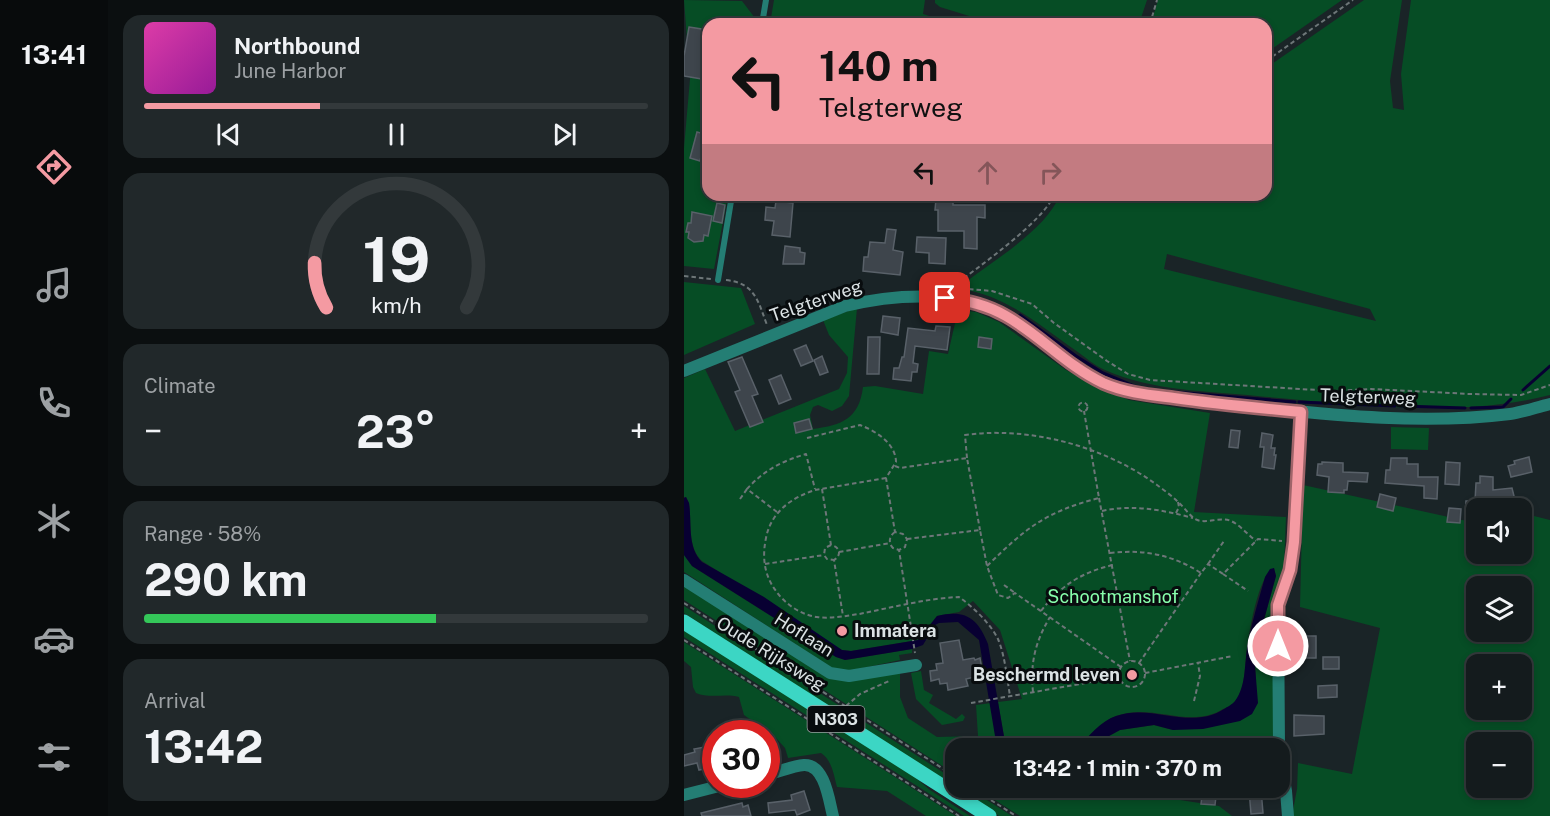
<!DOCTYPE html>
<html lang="en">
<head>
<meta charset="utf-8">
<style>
	body { margin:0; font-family:"Public Sans",sans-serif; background:#21282a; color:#f1f3f6; height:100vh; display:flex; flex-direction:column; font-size:22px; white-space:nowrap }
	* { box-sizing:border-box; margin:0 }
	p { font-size:20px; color:#9da1a4 }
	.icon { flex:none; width:33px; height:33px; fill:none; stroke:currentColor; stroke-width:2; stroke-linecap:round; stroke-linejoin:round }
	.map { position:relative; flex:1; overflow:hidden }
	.side { display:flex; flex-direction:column; gap:15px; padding:15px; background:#0b0f10; width:576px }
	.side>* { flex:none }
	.hud { position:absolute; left:18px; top:18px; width:570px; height:183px; border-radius:18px; box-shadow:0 3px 9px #0003,0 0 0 2px #33393b; background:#f49aa2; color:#111; overflow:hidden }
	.fabs { position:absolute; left:782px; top:498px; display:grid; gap:12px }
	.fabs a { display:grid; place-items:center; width:66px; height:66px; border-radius:12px; background:#141b1d; box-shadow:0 3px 9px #0003,0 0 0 2px #33393b; font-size:30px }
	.speed { position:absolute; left:18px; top:720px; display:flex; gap:12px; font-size:30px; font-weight:700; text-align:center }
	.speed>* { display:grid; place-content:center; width:78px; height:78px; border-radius:50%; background:#141b1d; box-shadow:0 3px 9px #0003,0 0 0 2px #33393b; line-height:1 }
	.speed .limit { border:9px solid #d22; background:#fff; color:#111 }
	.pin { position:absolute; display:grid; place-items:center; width:51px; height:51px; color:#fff; margin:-26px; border-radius:12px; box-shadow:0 3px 9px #0006 }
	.me { position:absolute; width:66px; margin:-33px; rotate:0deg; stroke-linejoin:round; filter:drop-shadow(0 0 4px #0008) }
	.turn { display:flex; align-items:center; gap:21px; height:126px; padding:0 18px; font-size:27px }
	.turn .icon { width:78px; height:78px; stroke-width:2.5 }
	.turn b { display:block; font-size:42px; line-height:51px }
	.lanes { display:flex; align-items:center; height:57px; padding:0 18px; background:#0003; justify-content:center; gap:30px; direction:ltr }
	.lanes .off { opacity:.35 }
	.big { font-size:45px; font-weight:700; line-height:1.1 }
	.side .tile { flex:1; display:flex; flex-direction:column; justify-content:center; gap:9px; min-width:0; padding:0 21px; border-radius:18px; background:#21282a }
	.side .dial { align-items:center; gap:0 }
	.dial svg { height:156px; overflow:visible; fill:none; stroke:#33393b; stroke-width:7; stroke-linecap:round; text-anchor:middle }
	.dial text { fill:#f1f3f6; stroke:none }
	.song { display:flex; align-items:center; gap:18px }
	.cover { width:72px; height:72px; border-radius:9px; background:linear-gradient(135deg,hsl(320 70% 55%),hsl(300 70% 35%)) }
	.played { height:6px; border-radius:3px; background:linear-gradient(90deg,#f49aa2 35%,#33393b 35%) }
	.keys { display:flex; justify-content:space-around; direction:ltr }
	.heat { display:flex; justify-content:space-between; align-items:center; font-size:33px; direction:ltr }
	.charge { height:9px; border-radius:4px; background:linear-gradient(90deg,#34c759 58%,#33393b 0) }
	.trip { position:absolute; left:261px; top:738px; width:345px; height:60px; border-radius:18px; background:#141b1d; box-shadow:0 3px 9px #0003,0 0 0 2px #33393b; font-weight:700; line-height:60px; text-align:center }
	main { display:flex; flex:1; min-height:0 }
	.menu { display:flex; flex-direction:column; width:108px; justify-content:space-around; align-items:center; background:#080b0c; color:#9da1a4 }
	.menu .icon { width:42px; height:42px }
	.menu .selected { color:#f49aa2 }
	.menu b { font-size:27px; color:#f1f3f6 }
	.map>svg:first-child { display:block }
</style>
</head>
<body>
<main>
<nav class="menu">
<b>13:41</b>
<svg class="icon selected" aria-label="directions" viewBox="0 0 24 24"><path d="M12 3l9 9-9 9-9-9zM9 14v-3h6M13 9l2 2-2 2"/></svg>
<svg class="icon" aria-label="music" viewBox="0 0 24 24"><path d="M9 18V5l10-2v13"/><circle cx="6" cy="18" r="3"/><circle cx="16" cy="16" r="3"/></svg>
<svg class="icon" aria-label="phone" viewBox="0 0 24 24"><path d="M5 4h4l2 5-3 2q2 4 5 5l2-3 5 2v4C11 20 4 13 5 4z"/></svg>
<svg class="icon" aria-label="climate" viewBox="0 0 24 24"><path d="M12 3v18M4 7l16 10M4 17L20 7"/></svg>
<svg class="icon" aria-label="car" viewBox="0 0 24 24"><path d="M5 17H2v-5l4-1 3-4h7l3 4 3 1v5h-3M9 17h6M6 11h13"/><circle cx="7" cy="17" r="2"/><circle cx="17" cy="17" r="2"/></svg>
<svg class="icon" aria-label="filters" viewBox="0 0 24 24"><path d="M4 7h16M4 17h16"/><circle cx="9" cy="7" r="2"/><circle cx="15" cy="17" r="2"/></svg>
</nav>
<section class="side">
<div class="tile">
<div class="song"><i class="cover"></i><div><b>Northbound</b><p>June Harbor</p></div></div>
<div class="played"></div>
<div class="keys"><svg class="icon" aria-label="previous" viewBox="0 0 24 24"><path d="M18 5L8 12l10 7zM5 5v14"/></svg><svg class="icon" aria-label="pause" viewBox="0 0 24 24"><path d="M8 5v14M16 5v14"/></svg><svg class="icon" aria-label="next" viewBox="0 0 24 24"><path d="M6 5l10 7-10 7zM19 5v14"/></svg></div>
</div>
<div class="tile dial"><svg viewBox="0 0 100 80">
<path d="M14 69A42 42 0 1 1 86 69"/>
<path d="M14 69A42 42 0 0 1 8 46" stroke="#f49aa2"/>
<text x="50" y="56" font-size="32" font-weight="700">19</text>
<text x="50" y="72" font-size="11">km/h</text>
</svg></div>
<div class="tile"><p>Climate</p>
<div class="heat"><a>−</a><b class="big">23°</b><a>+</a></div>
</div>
<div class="tile"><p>Range · 58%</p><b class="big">290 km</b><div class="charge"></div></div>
<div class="tile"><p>Arrival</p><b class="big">13:42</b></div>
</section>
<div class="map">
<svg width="866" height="816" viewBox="0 0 866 816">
	<rect width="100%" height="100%" fill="#1a2427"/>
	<g fill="#064d25" fill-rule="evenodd">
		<polygon points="0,0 58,1 74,22 74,24 24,24 24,195 44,195 30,269 0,266 0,148 6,79"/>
		<polygon points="90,0 241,0 239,14 270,24 86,24"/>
		<polygon points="251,0 463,0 455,24 311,24 256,7 251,3"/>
		<polygon points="474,0 658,0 582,53 582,24 467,24"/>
		<path d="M680 0H718L706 81 709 108 720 110 717 74 727 0H866V395C773 419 668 404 573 396 523 391 468 391 421 370 411 366 401 357 391 350 354 324 323 296 277 289L278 285C308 261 361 231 376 195H582V68ZM483 254 686 309 692 321 480 269Z"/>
		<polygon points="166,195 338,195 328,198"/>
		<polygon points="0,282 57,288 71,324 0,355"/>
		<path d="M173 308 165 396 158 406 148 411 134 405 129 407 126 415 129 429C158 425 175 419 179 387L191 386 239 394 245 351 264 354 274 310 292 312 315 322 382 370 412 386 445 400 526 413 510 512 602 517 600 567 592 601 591 744 566 748H517L516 746 498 748H403L436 730 470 725 489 730 573 703 571 666 573 645 592 576 590 568C587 571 582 574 581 578 571 597 564 636 562 658 560 672 561 690 551 702 548 705 543 708 539 709 505 730 468 702 432 716 417 722 404 736 395 748H322L314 702 338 699 316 630 289 601 275 612 253 616 234 640 167 651 158 650 18 561C3 547 8 523 5 503L2 497H0V378L21 369 51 431 155 389 163 373 164 357 145 335 139 320Z"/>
		<polygon points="707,427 745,428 744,450 707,449"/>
		<path d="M619 485 792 523V554H837V524L848 526 850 516 866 520V816H608L613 789 614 763 668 774 696 628 616 607ZM792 586H837V632H792ZM792 664H837V710H792ZM792 742H837V788H792Z"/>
		<polygon points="0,555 8,566 152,657 161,660 228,649 228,653 215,655 216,660 165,671 153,671 0,572"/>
		<polygon points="0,585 145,676 216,672 216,697 224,718 253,737 294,736 292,705 307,703 313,748 272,748 271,774 0,600"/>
		<polygon points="0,606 271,780 272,788 284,788 328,816 315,816 0,613"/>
		<polygon points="0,629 227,774 246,790 286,816 280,816 0,637"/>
		<path d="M0 642 272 816H242L203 791 153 787C150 776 148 760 137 753L104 758 101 748 91 737 60 715 55 697C41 693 26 699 12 693L9 687 7 667 0 661Z"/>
		<polygon points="237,671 240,690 249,695 245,703 272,719 278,714 281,717 279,721 258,725 232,699 227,673"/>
		<polygon points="292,788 408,788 411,796 463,788 495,788 496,800 535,806 548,816 336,816"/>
	</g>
	<g fill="#080032">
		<path d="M2 497 5 503C8 523 3 547 18 562L80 597 158 650 167 651 234 640 253 616C281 609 294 618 304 644L322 748H313L295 640 274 622 255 623 251 625 239 645 228 649 161 660 152 657 8 566 0 555V498Z"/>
		<path d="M590 568 592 576 573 645 571 666 574 703 568 714 556 721 519 729 489 730 470 725 436 730 403 748H395C404 736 417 721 432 716 468 703 506 731 540 709 543 707 549 704 551 701 563 685 560 662 564 643 568 621 575 599 581 577L586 569Z"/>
	</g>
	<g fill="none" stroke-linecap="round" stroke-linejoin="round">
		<g stroke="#080032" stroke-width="3">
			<polyline points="336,315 392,356 419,373 457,389"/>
			<polyline points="839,390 866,366"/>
			<polyline points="491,392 611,402"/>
			<polyline points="615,402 711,406"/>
			<polyline points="718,406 781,408"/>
			<polyline points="787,408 819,407 827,399"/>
		</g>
	</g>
	<g fill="#3e454c" stroke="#596169" stroke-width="1.5">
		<polygon points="5,27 24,30 24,80 0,76 0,56"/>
		<polygon points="13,132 24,135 24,153 18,152 16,161 6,158"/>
		<polygon points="252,199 269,199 269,205 301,205 301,218 293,217 293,249 280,248 280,231 254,231 254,210 251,210"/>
		<polygon points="92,201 109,203 106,237 88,235 90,221 81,220 82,207 91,208"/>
		<polygon points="33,203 41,205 38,223 29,221"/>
		<polygon points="8,212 28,216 24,236 20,235 19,241 10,242 4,238 5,232 2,232 4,223 7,223"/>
		<polygon points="203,229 212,230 209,250 219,252 216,275 179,271 180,257 184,257 186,242 201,243"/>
		<polygon points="233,237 262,238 261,264 245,263 245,253 232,252"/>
		<polygon points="101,246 116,248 116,252 121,253 120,264 99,264"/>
		<polygon points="199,316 216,318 214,335 197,332"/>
		<polygon points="252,326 266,327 263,350 231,346 229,363 234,364 233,372 228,372 227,381 209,379 210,368 215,368 218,357 220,357 224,328 251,331"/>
		<polygon points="184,337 196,337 195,374 183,374"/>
		<polygon points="295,337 308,339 307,349 294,347"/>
		<polygon points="122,345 129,361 117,366 110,350"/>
		<polygon points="138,356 144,372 136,375 130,360"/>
		<polygon points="58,357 74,394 68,396 79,422 66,427 51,392 56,390 44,362"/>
		<polygon points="97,375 107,399 95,404 85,380"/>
		<polygon points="125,419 128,429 112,433 110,423"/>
		<polygon points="547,430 556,431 554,448 545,447"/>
		<polygon points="578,433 589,435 587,448 591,448 590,455 592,455 590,469 578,467 580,447 576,447"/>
		<polygon points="845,457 848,472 827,477 824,466 831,464 830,461"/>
		<polygon points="707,458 723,458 723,464 734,464 734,477 754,477 753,499 740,498 740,486 701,483 702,470 706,470"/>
		<polygon points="638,462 659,463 659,472 684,473 683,482 664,481 663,490 660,490 660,493 644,492 645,477 633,475 634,464 638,464"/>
		<polygon points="762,462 776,463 775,485 761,484"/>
		<polygon points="796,476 809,477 809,490 828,488 833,508 792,508 791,518 781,517 782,501 791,501 792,483 796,483"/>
		<polygon points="696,494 712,498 709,511 693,507"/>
		<polygon points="765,508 777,509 776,523 763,522"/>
		<rect x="616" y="636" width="16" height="22"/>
		<polygon points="275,640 279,660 290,658 291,660 296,658 299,675 282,679 284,686 264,690 263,683 256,684 255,679 247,681 246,671 253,670 252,664 259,663 256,643"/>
		<rect x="639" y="657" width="16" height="12"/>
		<polygon points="653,685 653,697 634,698 634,686"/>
		<polygon points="610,715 640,716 640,734 610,736"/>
		<polygon points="32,745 32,756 27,757 29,767 15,770 13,763 0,766 0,755 11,752 10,749"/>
		<polygon points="519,788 533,788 531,805 517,804"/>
		<polygon points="577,789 579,813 567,814 565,790"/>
		<polygon points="120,791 126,810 113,815 111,810 85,813 84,803 108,800 107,795"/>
		<polygon points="58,803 59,807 64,805 67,816 18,816 17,813"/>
	</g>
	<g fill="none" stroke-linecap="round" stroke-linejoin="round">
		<g stroke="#6d7678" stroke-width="2" stroke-dasharray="4.5 3" stroke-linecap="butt">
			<polyline points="466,24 473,0"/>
			<polyline points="582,61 669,0"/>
			<polyline points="0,276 27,279"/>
			<path d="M42 280C71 283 74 301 83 325"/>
			<path d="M268 287C293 268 359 222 370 195"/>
			<polyline points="285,289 308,291 348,304 370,323 423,361 444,374 466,380 650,391 687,389 786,394 837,395 866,385"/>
			<circle cx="399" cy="407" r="4.5"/>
			<path d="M123 438 176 425C192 431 212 444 212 462L202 478 211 532 219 534 223 539 221 547 215 550 231 653"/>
			<path d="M283 458 281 435C345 426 420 446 473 485 480 490 488 496 494 502 500 507 504 514 511 519 521 525 536 516 547 521 556 525 564 535 572 541"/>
			<polyline points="211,466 216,468 283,458 296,530"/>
			<path d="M202 478 131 490C107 498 87 512 82 538 78 557 80 575 92 591 101 604 117 615 133 617 147 619 161 616 175 614 206 608 244 598 275 597 289 607 306 623 314 639 321 656 323 678 326 696"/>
			<path d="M138 489 147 545C156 547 158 555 150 560L159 616"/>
			<polyline points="415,498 446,661"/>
			<polyline points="56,499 63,489"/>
			<path d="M418 511C449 504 479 510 509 518"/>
			<path d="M93 512 63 489C79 471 98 461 122 454L131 489"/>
			<polyline points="492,513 495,507 494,502"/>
			<path d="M211 532C205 536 204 543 209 548L215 550"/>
			<polyline points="223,539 296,530 303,566 314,595 324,598 331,593 437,667"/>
			<polyline points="147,545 141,548 140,555 143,559 150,560"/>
			<polyline points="155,552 206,543"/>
			<path d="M426 553C460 549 489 555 517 573L524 564 539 574 574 539 598 541"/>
			<polyline points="81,564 140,555"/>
			<polyline points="524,564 540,541"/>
			<path d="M303 566C342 528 361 512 415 498L400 411"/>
			<polyline points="539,574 564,591"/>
			<polyline points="320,585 331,593"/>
			<polyline points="0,603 272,777"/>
			<path d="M357 611C376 586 398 572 429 565"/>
			<polyline points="0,640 275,816"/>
			<circle cx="448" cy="674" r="13"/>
			<polyline points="455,663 517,573"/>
			<polyline points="461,673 549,656"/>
			<path d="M349 692C346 664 351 642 366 617"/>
			<polyline points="510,701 516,676 514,663"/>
			<polyline points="287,703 436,677"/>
			<polyline points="162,706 176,694 205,681"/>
			<polyline points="288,788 332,816"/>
		</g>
		<g stroke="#247e74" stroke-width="6">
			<polyline points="78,24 82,0"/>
			<polyline points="34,280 48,195"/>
		</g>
		<g stroke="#247e74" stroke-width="12">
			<path d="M0 371 161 306C209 294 281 289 324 317 364 343 396 377 443 391 454 394 467 395 479 396 506 400 533 404 560 406 648 415 738 425 826 414 840 412 853 407 866 404"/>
			<polyline points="0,580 146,673 165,676 232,665"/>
			<polyline points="595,748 594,605 606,570 610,542 617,412"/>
			<polyline points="596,756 602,791 604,816"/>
			<path d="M82 775C95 772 108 766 120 765 141 764 145 801 149 816"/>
			<polyline points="0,795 43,784"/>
		</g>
		<polyline stroke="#3cd6c4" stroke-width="15" points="0,622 305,816"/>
	</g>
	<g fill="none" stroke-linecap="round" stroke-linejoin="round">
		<g stroke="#9f6469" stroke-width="15">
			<path id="route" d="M261 298C283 300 303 305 322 316 356 335 383 366 419 383 442 393 466 395 490 398 532 404 575 408 617 412L610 542 606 570 594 605V646"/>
		</g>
		<use href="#route" stroke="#f49aa2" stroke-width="10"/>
	</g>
	<g fill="#f49aa2" stroke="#080c0e" stroke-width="2">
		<circle cx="158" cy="631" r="6"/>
		<circle cx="448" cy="675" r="6"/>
	</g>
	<g text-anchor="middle" stroke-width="6" stroke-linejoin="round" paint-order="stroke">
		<rect fill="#080c0e" stroke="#9ca2a4" stroke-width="1.5" x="123.5" y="706" width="57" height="26" rx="4.5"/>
		<g font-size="16" font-weight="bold" fill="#dbe2e4">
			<text x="152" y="725">N303</text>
		</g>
		<g font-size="18" fill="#dbe2e4" stroke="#080c0e">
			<text transform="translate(132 301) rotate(-19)" y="6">Telgterweg</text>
			<text transform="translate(684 397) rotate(2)" y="6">Telgterweg</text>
			<text transform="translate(120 635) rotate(32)" y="6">Hoflaan</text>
			<text transform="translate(87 654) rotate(32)" y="6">Oude Rijksweg</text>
		</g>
		<g font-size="18" fill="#88ffac" stroke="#080c0e">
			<text x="429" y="603">Schootmanshof</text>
		</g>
		<g font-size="18" font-weight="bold" fill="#dbe2e4" stroke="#080c0e" text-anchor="start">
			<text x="170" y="637">Immatera</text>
			<text x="436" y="681" text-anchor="end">Beschermd leven</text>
		</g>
	</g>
</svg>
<div class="fabs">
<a><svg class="icon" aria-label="sound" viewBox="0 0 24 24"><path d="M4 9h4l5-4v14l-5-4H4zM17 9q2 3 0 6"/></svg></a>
<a><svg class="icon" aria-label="layers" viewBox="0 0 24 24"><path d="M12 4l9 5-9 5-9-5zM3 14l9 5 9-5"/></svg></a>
<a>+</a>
<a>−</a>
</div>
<div class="speed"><div class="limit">30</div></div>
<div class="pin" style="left:261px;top:298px;background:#d93025"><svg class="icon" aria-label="arrive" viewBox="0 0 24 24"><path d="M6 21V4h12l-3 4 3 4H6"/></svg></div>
<svg class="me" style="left:594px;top:646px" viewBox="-20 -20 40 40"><circle r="17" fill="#f49aa2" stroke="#fff" stroke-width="3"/><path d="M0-11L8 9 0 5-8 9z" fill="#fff"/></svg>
<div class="trip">13:42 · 1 min · 370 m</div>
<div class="hud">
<div class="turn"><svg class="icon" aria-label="left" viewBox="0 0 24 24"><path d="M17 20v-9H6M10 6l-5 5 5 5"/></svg><div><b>140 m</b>Telgterweg</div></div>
<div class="lanes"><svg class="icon" aria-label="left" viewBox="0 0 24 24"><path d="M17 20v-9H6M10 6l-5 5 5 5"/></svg><svg class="icon off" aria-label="ahead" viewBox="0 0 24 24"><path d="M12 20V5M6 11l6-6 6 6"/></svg><svg class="icon off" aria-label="right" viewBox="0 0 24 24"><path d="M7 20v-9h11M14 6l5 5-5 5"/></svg></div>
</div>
</div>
</main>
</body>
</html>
